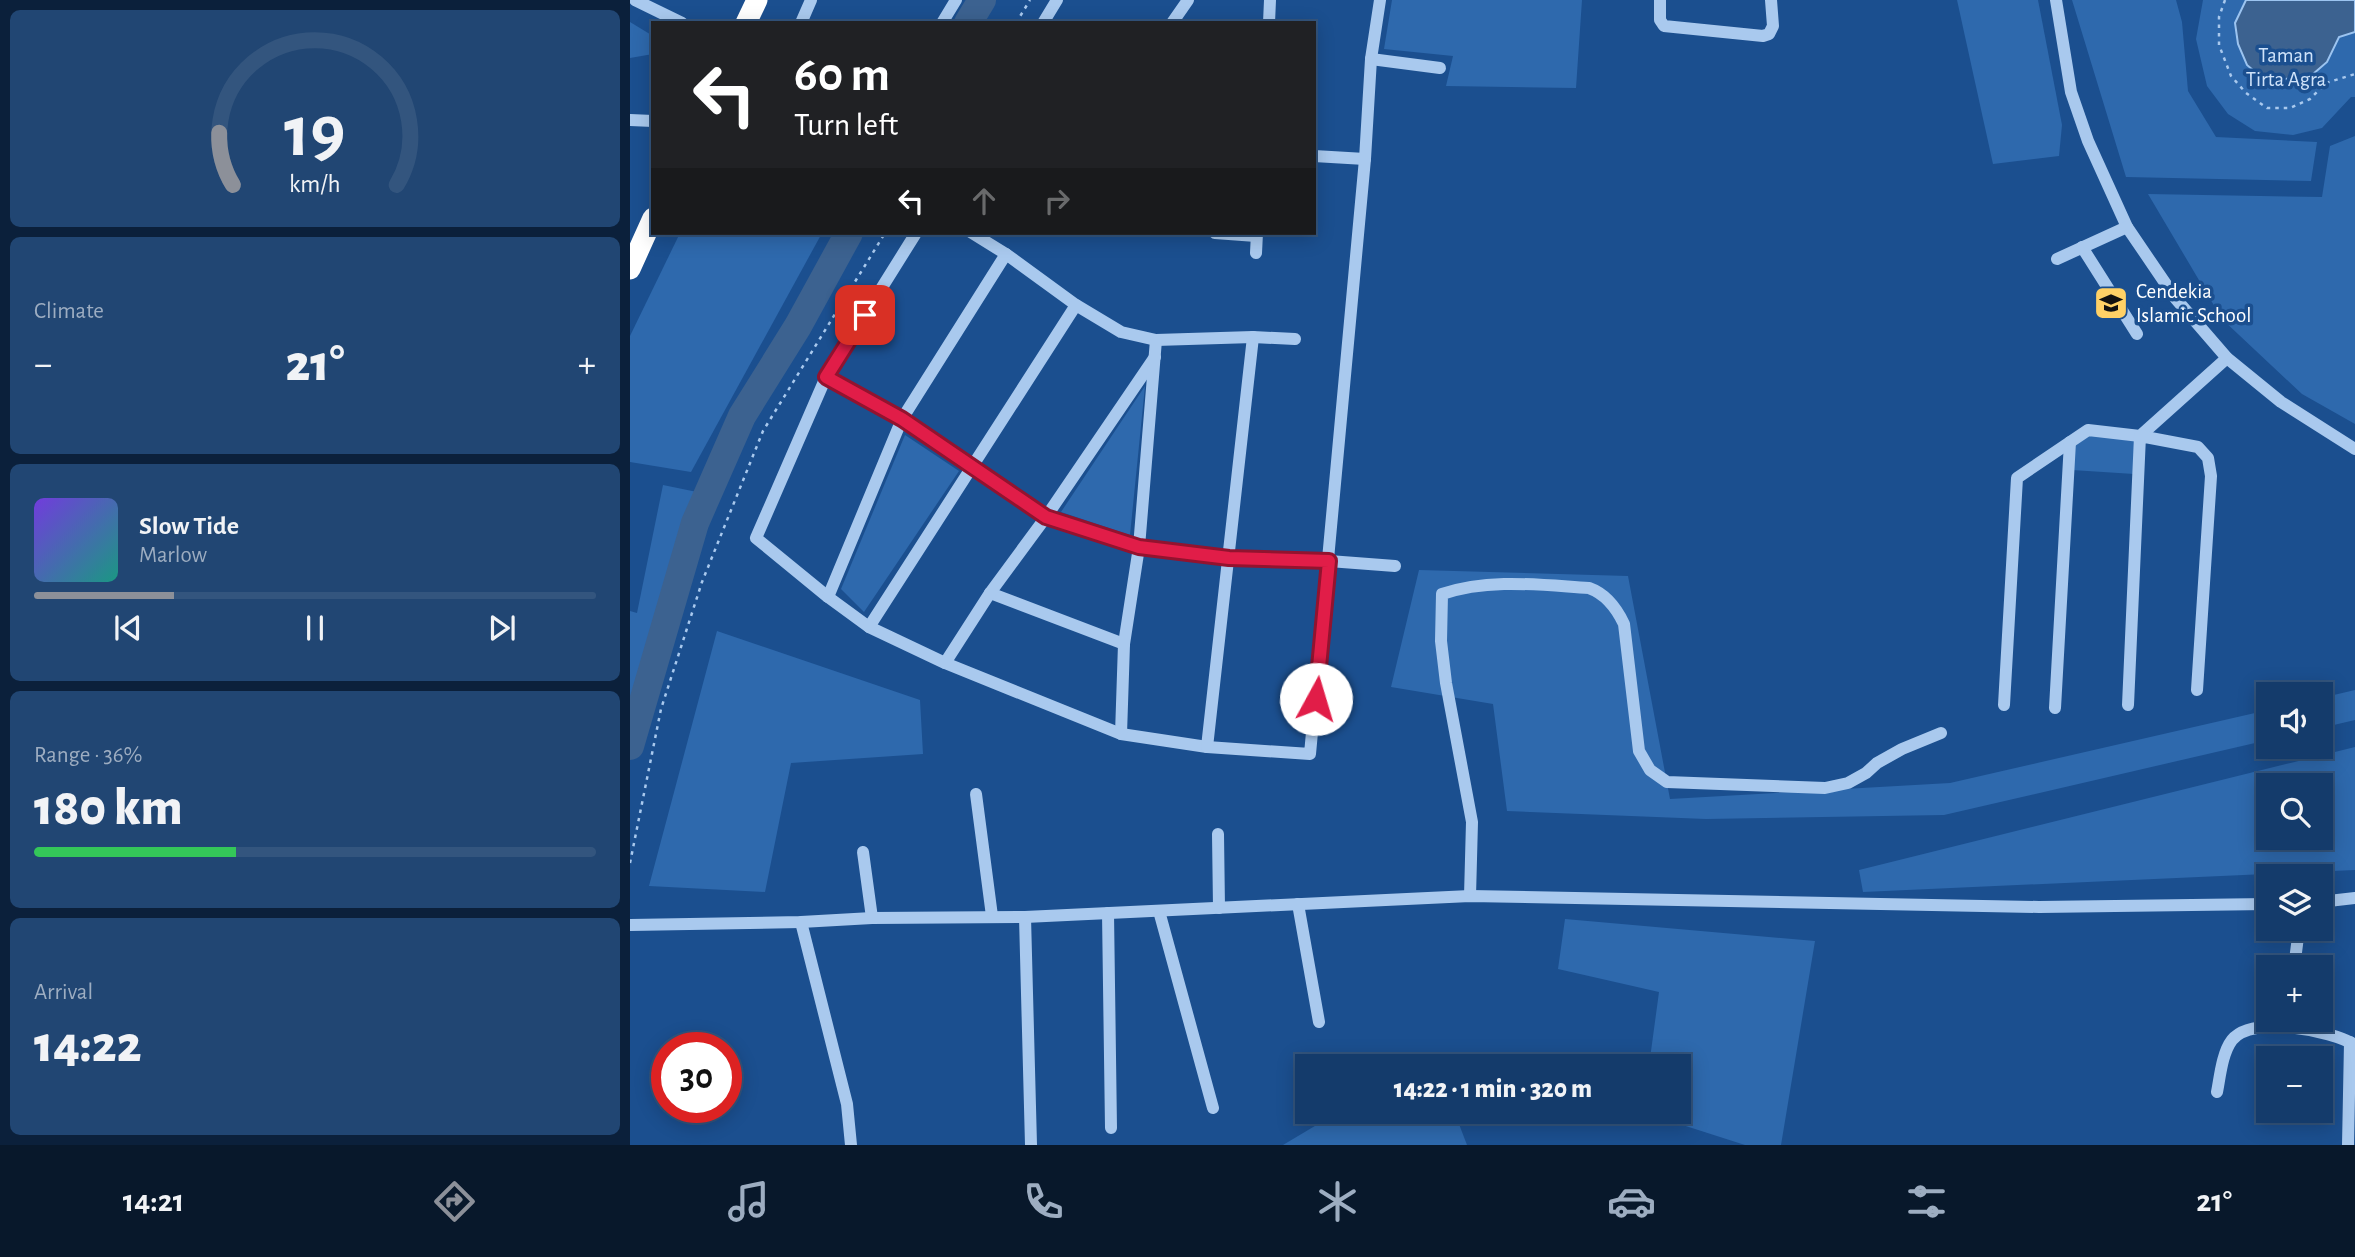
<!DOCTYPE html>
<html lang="en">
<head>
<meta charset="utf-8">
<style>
	body { margin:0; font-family:"Alegreya Sans",sans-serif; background:#214673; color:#f1f3f6; height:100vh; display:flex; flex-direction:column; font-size:26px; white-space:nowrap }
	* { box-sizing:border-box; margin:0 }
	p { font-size:23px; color:#9dadc1 }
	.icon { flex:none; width:38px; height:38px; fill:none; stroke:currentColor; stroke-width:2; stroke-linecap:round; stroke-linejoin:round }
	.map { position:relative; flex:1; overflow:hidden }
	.details { display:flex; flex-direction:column; gap:10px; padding:10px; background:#0b203b; width:630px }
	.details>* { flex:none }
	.top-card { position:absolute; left:21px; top:21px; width:665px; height:214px; border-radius:0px; box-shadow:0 4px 18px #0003,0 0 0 2px #33557e; background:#202124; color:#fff; overflow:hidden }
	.controls { position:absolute; left:1626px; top:682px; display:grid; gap:14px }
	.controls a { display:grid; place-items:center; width:77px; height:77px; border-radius:0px; background:#143b6b; box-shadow:0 4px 18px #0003,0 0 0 2px #33557e; font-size:35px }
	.speed { position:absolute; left:21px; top:1032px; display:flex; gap:14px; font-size:35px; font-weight:700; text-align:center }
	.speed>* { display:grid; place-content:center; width:91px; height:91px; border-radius:50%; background:#143b6b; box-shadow:0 4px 18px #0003,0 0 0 2px #33557e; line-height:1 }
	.speed .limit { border:10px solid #d22; background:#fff; color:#111 }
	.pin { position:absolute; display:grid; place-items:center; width:60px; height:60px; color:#fff; margin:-30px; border-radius:14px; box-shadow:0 4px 10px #0006 }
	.me { position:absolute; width:77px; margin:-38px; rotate:6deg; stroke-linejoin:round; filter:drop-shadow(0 0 5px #0008) }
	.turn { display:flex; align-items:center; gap:24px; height:147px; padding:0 28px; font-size:32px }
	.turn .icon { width:91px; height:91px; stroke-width:2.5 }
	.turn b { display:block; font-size:49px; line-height:60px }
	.lanes { display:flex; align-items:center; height:66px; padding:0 28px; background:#0003; justify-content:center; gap:35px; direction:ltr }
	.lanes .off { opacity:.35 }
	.big { font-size:52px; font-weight:800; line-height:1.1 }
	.details .tile { flex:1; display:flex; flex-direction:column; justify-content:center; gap:10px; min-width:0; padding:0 24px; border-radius:10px; background:#214673 }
	.details .dial { align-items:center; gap:0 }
	.dial svg { height:182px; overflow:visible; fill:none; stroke:#33557e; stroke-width:7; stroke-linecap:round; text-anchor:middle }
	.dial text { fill:#f1f3f6; stroke:none }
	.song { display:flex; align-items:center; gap:21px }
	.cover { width:84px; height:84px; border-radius:10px; background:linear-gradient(135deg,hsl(260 70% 55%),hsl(170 70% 35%)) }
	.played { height:7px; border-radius:4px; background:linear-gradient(90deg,#8c9099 25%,#33557e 25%) }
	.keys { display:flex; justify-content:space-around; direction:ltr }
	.heat { display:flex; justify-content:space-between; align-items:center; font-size:38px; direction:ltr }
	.charge { height:10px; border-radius:5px; background:linear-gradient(90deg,#34c759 36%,#33557e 0) }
	.trip { position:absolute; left:665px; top:1054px; width:396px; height:70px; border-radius:0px; background:#143b6b; box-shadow:0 4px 18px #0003,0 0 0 2px #33557e; font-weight:800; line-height:70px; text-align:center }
	.menu { display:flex; height:112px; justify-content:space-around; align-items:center; background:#08182b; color:#9dadc1 }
	.menu .icon { width:49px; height:49px }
	.menu .current { color:#8c9099 }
	.menu b { font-size:32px; color:#f1f3f6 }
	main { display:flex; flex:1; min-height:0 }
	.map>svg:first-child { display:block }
</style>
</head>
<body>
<main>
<section class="details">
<div class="tile dial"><svg viewBox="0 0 100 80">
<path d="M14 69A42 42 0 1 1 86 69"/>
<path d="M14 69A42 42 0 0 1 8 46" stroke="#8c9099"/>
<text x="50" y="56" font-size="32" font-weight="700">19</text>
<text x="50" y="72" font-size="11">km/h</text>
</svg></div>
<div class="tile"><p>Climate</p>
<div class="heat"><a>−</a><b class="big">21°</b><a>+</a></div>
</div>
<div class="tile">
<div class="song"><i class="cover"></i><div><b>Slow Tide</b><p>Marlow</p></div></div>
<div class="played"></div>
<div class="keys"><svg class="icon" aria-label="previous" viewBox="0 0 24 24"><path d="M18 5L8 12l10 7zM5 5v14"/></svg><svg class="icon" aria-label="pause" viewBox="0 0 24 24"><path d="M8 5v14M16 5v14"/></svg><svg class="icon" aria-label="next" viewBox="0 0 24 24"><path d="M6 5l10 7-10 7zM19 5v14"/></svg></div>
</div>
<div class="tile"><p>Range · 36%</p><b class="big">180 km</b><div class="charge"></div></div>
<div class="tile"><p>Arrival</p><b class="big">14:22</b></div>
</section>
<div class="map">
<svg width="1725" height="1145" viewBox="0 0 1725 1145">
	<rect width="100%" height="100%" fill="#1b4f8f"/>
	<g fill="#2e69ad" fill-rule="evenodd">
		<polygon points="762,0 952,0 946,88 816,86 823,56 754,49"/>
		<polygon points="1327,0 1408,0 1432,125 1429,156 1363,164"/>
		<polygon points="1442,0 1546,0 1552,22 1558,91 1586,137 1687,142 1681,181 1496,177"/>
		<polygon points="1573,0 1725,0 1725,97 1721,97 1692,128 1663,135 1625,131 1598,114 1577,86 1566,39"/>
		<polygon points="0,22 23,36 23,54 0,58"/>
		<polygon points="1725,136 1725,424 1672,394 1592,319 1518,194 1692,197 1700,146"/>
		<polygon points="50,233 192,233 61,472 0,462 0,336"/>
		<polygon points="515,386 500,535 431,512"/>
		<polygon points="275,435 329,471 234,612 211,589"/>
		<polygon points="1459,435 1506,440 1504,474 1442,470 1445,446"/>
		<polygon points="33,485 67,492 0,704 0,611 7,613"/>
		<polygon points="789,570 998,576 1040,799 1320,783 1638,710 1638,740 1314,815 1076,819 877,811 863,704 761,687"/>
		<polygon points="87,631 290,700 293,754 161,763 135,892 19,886"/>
		<polygon points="1725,690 1725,720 1691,728 1691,698"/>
		<path d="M1725 747V870L1233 892 1229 870ZM1638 786H1690V838H1638Z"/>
		<polygon points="935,919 1185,941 1151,1145 1115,1145 1012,1112 1048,1111 1048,1066 1019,1066 1029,992 928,969"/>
		<polygon points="710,1111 824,1111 837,1145 653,1145"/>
	</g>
	<polygon fill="#3c6290" stroke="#9cc4f0" stroke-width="2" points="1616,0 1725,0 1725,32 1709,37 1697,62 1683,74 1645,81 1631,77 1617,65 1608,44 1605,23"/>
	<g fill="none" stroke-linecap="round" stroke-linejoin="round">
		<g stroke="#3c6290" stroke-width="28">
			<polyline points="338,23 352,0"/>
			<polyline points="0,746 65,523 112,416 168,326 219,233"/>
		</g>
		<g stroke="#a9c9ee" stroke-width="2.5" stroke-dasharray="3.5 5" stroke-linecap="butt">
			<polyline points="1595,0 1589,17 1589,45 1601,76 1616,93 1637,108 1660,108 1680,99 1696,83 1725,74"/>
			<polyline points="386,23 400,0"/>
			<polyline points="0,863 31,709 72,582 133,431 255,233"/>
		</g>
		<g stroke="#a9c9ee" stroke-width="12">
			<polyline points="5,0 52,23"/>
			<polyline points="1030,0 1030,20 1034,26 1133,36 1139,34 1143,26 1141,0"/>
			<polyline points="1426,0 1441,92 1458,141 1497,227 1546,299 1597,358 1651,402 1725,449"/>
			<polyline points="171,23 181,0"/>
			<polyline points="312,23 326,0"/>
			<polyline points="413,23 427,0"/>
			<polyline points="542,23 558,0"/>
			<polyline points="639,23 640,0"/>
			<polyline points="741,59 810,68"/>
			<polyline points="0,120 23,121"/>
			<polyline points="684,156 735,159"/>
			<polyline points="286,233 196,377 126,538 198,597 239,627 315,663 491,734 577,747 680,754 735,159 741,59 750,0"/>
			<polyline points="342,233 376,254 446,305 491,332 526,340 623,337 665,339"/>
			<polyline points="585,233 626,236"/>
			<polyline points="1452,247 1507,334"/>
			<polyline points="626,253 627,233"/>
			<polyline points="1427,259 1497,227"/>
			<polyline points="196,377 272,419 416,517 509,547 599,558 699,561 765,566"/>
			<polyline points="360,593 494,644"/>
			<polyline points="198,597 272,419 376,254"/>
			<polyline points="239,627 446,305"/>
			<polyline points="315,663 360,593 416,517 525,357"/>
			<polyline points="1374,705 1387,478 1458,430 1510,436 1597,358"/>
			<polyline points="1498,705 1510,436 1568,447 1578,458 1581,476 1567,690"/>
			<polyline points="1425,708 1440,442"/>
			<polyline points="491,734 494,644 509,547 526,340"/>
			<polyline points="577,747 623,337"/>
			<polyline points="346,794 362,916"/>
			<polyline points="588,834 589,908"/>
			<polyline points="233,852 242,918"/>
			<path d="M840 896 842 822 816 683 811 641 812 594C859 578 910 585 959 588 976 594 986 607 994 624L1009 751 1020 770 1037 782 1195 788 1218 783 1236 773 1247 763 1272 749 1311 733"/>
			<polyline points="1690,902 1725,898"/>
			<polyline points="668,904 689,1022"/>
			<polyline points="529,911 583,1108"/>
			<polyline points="478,913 481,1128"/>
			<polyline points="395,917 401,1145"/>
			<polyline points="171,922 217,1104 221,1145"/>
			<polyline points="0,925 171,922 242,918 395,917 840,896 1409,907 1638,904"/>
			<polyline points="1664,968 1669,929"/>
			<path d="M1587 1092C1590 1077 1592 1053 1602 1040 1622 1015 1701 1030 1725 1045"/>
			<polyline points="1718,1145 1720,1042"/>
		</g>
		<g stroke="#fff" stroke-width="21">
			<polyline points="116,23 127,0"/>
			<polyline points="0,269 23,218"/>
		</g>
	</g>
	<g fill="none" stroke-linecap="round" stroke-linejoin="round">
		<g stroke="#92132f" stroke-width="18">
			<polyline id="route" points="235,315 196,377 272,419 416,517 509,547 599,558 699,561 686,699"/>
		</g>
		<use href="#route" stroke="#e11d48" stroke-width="12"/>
	</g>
	<defs>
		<g id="school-square" transform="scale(1.75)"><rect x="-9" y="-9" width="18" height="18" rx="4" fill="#ffd166" stroke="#1b4f8f"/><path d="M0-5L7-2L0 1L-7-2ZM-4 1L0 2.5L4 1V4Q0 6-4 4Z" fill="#111"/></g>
	</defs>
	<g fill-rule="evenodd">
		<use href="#school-square" x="1481" y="303"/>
	</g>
	<g text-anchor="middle" stroke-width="7" stroke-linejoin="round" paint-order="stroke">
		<g font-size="21" fill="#cfe3fa" stroke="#1b4f8f">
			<text x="1656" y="62">Taman<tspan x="1656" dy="24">Tirta Agra</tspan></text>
		</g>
		<g font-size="21" fill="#fff" stroke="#1b4f8f" text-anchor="start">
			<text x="1506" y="298">Cendekia<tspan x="1506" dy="24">Islamic School</tspan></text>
		</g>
	</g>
</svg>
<div class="controls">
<a><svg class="icon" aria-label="sound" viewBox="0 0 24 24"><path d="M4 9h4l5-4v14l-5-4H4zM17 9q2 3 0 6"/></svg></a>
<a><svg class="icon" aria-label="search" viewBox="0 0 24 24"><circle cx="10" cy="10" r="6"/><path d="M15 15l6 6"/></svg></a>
<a><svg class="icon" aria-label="layers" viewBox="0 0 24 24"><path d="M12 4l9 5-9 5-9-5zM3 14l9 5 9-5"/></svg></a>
<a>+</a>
<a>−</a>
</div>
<div class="speed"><div class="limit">30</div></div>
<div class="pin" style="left:235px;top:315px;background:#d93025"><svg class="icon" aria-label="arrive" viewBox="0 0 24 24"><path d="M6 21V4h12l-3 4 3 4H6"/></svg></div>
<svg class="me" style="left:686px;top:699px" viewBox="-20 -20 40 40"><circle r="19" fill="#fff"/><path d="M0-13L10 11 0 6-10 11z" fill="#e11d48"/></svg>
<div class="trip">14:22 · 1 min · 320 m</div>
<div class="top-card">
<div class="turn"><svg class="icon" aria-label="left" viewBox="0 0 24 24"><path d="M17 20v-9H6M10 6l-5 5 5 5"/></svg><div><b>60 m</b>Turn left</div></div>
<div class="lanes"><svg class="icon" aria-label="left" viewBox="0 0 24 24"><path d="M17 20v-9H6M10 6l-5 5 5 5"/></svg><svg class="icon off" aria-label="ahead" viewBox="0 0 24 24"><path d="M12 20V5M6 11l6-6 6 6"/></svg><svg class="icon off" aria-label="right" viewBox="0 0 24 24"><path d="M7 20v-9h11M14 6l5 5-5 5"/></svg></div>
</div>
</div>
</main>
<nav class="menu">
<b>14:21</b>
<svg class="icon current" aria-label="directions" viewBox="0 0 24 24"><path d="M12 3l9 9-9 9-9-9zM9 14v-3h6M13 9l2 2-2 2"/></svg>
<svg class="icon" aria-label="music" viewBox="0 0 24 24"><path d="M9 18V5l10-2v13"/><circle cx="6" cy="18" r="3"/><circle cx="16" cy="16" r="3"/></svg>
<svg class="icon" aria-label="phone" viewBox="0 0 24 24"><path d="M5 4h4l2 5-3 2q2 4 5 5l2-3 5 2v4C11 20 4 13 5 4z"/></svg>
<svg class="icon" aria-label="climate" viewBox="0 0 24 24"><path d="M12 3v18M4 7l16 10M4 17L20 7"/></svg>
<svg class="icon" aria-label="car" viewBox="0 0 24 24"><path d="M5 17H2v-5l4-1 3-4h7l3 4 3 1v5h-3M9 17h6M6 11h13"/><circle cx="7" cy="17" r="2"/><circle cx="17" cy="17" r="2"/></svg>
<svg class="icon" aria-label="filters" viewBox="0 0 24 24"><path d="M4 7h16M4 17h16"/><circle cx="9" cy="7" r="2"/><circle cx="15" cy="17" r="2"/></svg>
<b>21°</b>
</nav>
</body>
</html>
